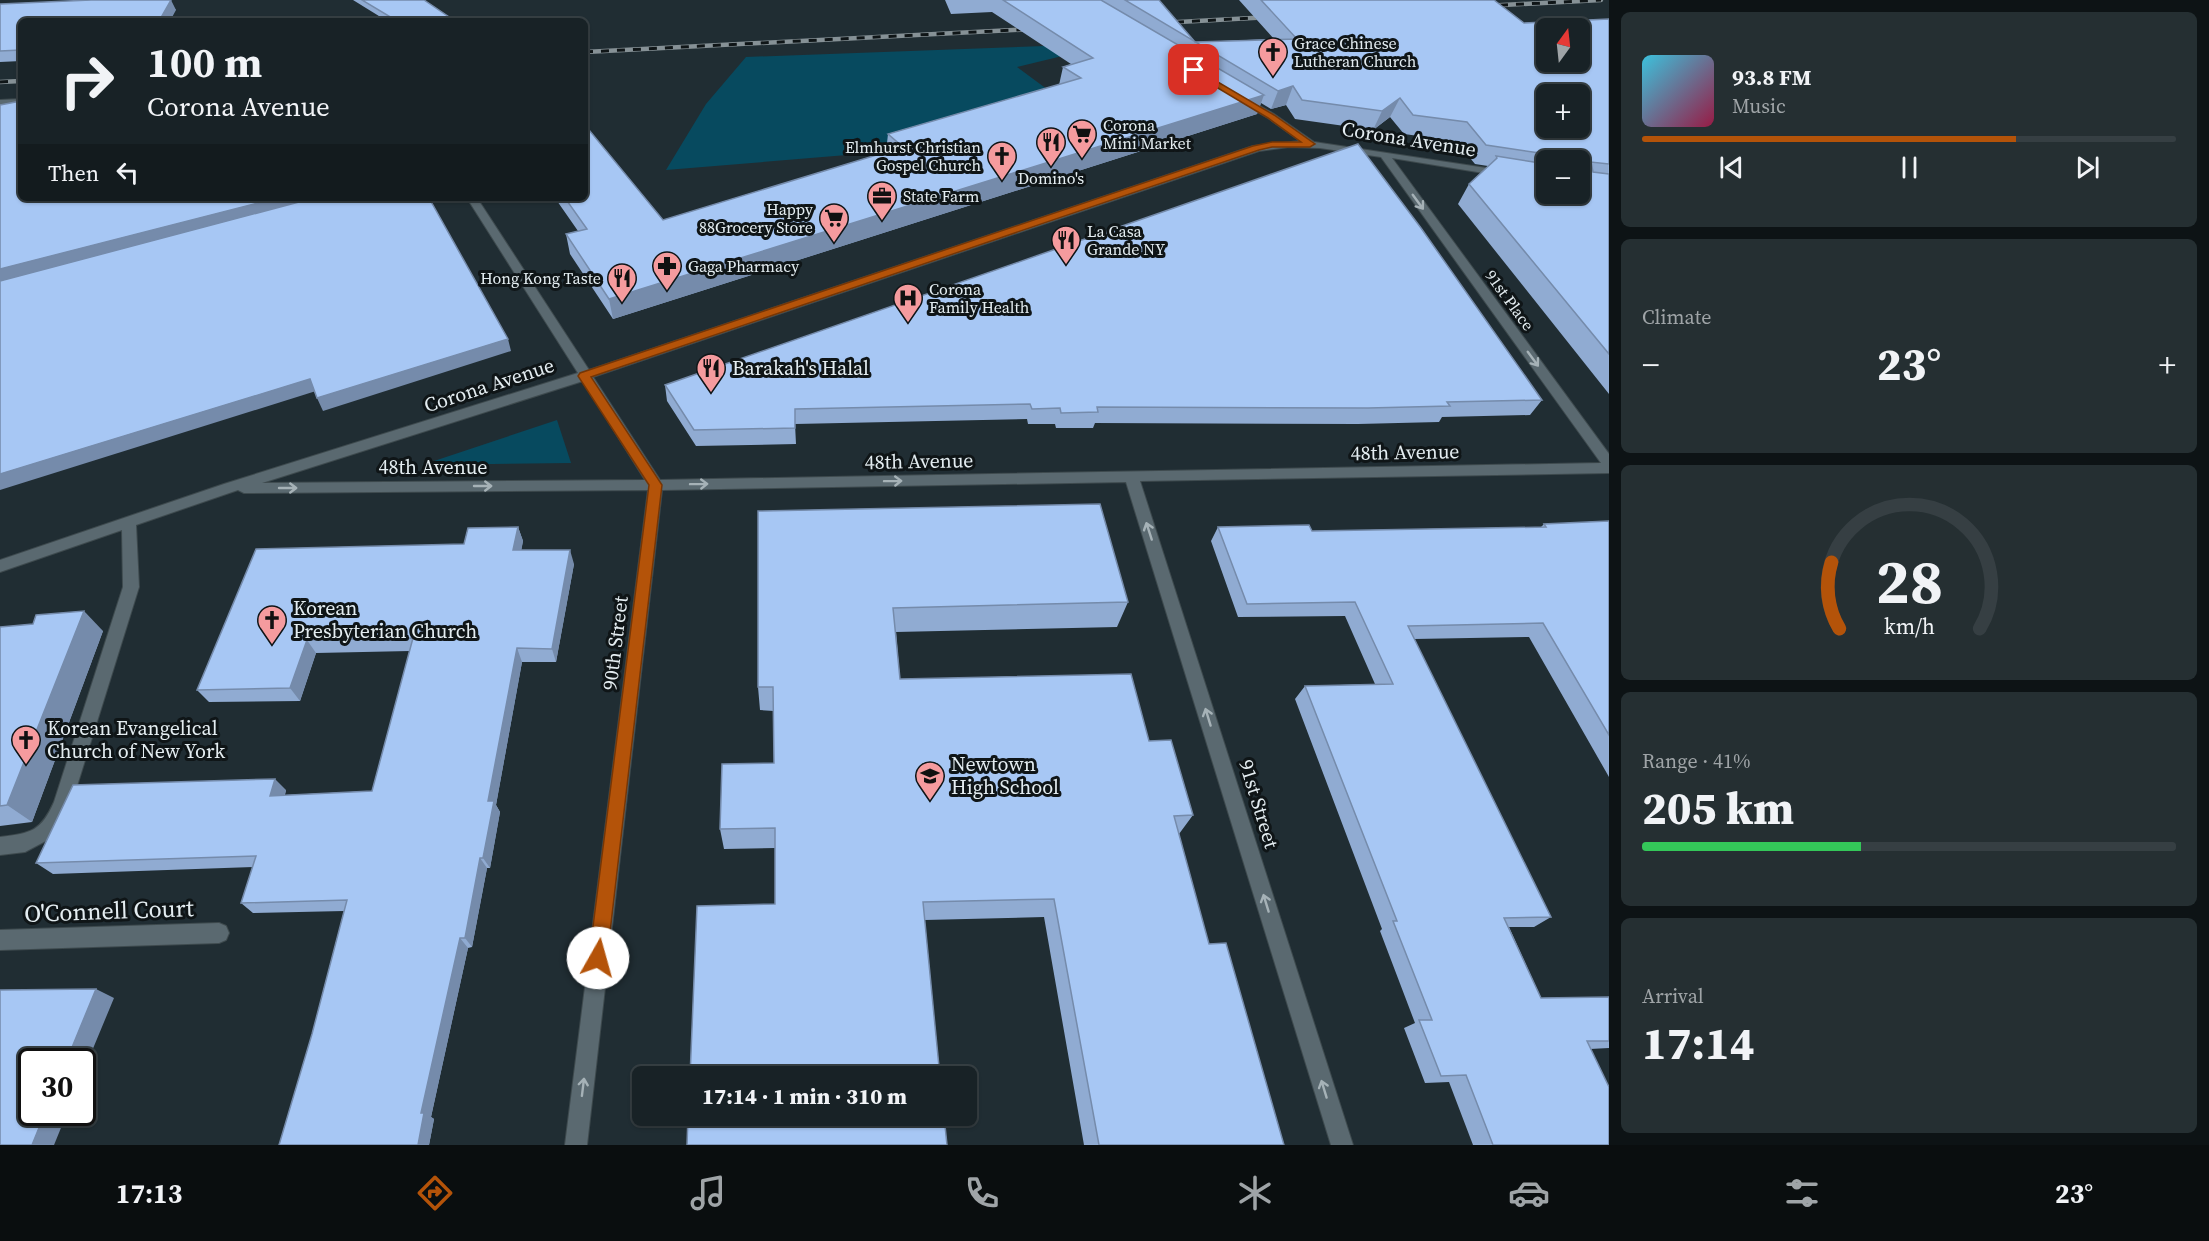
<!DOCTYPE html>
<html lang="en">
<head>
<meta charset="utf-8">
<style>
	body { margin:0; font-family:"Source Serif 4",serif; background:#252f32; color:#f1f3f6; height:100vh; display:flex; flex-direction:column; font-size:22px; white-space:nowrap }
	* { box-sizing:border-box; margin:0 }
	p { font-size:20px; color:#9fa4a7 }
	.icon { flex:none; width:33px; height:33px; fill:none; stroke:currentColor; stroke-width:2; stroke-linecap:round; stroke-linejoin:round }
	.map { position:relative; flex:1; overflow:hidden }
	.panel { display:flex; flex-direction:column; gap:12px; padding:12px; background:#0d1315; width:600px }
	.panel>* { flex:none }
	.banner { position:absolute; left:18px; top:18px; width:570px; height:183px; border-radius:9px; box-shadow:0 2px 4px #0004,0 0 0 2px #363f43; background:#182226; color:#f1f3f6; overflow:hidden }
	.needle { width:39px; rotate:15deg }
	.fabs { position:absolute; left:1536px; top:18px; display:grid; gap:12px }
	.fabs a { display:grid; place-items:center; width:54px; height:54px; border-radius:9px; background:#182226; box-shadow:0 2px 4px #0004,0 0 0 2px #363f43; font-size:30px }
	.speed { position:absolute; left:18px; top:1048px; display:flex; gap:12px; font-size:30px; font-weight:700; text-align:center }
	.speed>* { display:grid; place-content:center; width:78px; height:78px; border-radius:50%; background:#182226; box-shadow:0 2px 4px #0004,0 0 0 2px #363f43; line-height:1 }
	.speed .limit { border:3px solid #111; border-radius:9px; background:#fff; color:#111 }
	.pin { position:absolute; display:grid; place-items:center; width:51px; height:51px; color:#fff; margin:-26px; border-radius:12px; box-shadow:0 3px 9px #0006 }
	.me { position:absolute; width:66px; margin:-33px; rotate:7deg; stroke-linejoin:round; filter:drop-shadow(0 0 4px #0008) }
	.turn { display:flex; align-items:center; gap:21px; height:126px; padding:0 30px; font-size:27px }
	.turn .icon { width:78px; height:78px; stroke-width:2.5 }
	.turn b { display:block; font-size:42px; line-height:51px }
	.then { display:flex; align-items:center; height:57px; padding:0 30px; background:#0003; gap:12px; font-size:22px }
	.big { font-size:45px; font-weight:800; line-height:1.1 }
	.panel .card { flex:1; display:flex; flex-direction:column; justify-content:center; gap:9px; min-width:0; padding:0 21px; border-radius:9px; background:#252f32 }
	.panel .dial { align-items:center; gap:0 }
	.dial svg { height:156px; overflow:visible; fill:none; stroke:#363f43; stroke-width:7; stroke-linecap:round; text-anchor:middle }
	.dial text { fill:#f1f3f6; stroke:none }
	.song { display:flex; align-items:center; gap:18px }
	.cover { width:72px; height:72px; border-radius:9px; background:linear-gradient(135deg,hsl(190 70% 55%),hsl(340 70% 35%)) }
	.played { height:6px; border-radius:3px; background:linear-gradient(90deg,#b45309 70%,#363f43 70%) }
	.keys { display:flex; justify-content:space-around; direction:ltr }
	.heat { display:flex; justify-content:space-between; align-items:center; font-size:33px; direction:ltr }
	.charge { height:9px; border-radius:4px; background:linear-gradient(90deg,#34c759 41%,#363f43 0) }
	.trip { position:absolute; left:632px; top:1066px; width:345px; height:60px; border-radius:9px; background:#182226; box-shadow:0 2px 4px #0004,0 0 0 2px #363f43; font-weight:800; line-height:60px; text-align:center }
	.menu { display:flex; height:96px; justify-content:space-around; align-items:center; background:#0a0e0f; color:#9fa4a7 }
	.menu .icon { width:42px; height:42px }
	.menu .current { color:#b45309 }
	.menu b { font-size:27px; color:#f1f3f6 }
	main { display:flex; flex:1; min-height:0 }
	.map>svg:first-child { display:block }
</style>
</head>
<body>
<main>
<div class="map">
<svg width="1609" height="1145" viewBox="0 0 1609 1145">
	<rect width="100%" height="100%" fill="#202d33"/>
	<g fill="#074a5f">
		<polygon points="1074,45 1083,51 1017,67 1059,98 859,154 666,170 706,104 746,57"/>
		<polygon points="557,420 571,463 422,465"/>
	</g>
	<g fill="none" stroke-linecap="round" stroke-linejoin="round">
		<g stroke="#3e4a4e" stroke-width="2">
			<g id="minor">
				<path d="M1240 98H1246L1274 114 1314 142 1506 171 1507 173 1502 176 1392 158 1609 454V473L1140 481 1353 1145H1331L1126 482 662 490 587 1145H565L648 490 244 493 238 490 136 525 139 587 72 802 57 835 25 852 0 855V837C32 833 41 831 54 802L123 587 122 530 0 572V560L224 484 578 373 467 198H477L589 370 1253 146 1300 141 1268 118 1240 102ZM1289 147 1320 148 1381 157 1601 463 660 480 593 377 1259 151ZM583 381 645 480 262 483Z"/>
				<polygon points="21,99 21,105 0,106 0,100"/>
				<polygon points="219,923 226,926 229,933 226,940 219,943 0,950 0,930"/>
			</g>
		</g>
		<use href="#minor" fill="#5a6970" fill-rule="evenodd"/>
		<g stroke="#869196" stroke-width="4.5">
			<g id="rail">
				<polyline points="1484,6 1601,0"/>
				<polyline points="1160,23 1271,17"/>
				<polyline points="585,52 1034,29"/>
				<polyline points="0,82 21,81"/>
			</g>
		</g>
		<use href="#rail" stroke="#0f1517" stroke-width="3" stroke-dasharray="8" stroke-linecap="butt"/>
	</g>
	<g fill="#90abd2" fill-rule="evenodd">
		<polygon points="353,0 424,0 455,21 387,21"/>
		<path d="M945 0H1159L1195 42 1274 39 1239 0H1494L1524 23 1609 19V394L1458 204 1469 184 1488 166 1475 164 1456 141 1404 134 1390 117 1373 130 1295 119 1286 105 1271 109 1261 103 1257 114 613 319 570 254 566 234 578 231 555 198H585L663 220 886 152 888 134 1059 85 1063 67 1071 64 992 12 951 14ZM1546 160H1580L1546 194Z"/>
		<polygon points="166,1 176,10 21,21 21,61 0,62 0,4"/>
		<polygon points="665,385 1542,400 1530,415 1442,417 1439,422 1358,424 1095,423 1093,428 1056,428 1055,424 1028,424 1027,419 795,424 796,444 696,446 667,401"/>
		<polygon points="758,511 1128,602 1117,627 896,632 900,679 1149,741 1193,815 1179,834 1209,944 1284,1145 1084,1145 1044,917 925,920 775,904 775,848 724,849 720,829 774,763 774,711 760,710 758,687"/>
		<polygon points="1609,521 1609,777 1529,637 1414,639 1551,917 1534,927 1509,927 1541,998 1609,997 1609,1048 1590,1049 1609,1145 1473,1145 1449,1082 1425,1083 1404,1028 1415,1023 1380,931 1382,929 1295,699 1305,686 1375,684 1345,616 1238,617 1211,541 1218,527 1312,531 1541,527 1544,524"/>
		<polygon points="518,527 523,541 521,550 574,564 556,662 522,662 496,805 500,812 490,868 487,868 472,947 468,948 431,1117 434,1119 429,1145 312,1034 344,911 253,913 241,903 253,867 53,874 36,863 286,790 285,795 372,791 410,651 316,653 300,701 209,702 197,690 464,544"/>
		<polygon points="0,627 103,631 32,822 0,826"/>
	</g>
	<g fill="#758bab">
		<polygon points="162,0 166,0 168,5 171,0 176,10 170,21 159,21"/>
		<polygon points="1293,86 1286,105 1271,109 1278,91"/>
		<polygon points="1264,95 1257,114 613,319 609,299"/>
		<polygon points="1400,98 1390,117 1373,130 1382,111"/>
		<polygon points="278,198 331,198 0,284 0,269"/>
		<polygon points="508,339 511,351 323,411 317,398"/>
		<polygon points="310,379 316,391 0,490 0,474"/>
		<polygon points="518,527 523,541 519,564 513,550"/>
		<polygon points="570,550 574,564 556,662 552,649"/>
		<polygon points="84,611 103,631 32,822 7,805"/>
		<polygon points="307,640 316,653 300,701 290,688"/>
		<polygon points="517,648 522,662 496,805 500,812 490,868 483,858 488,801"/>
		<polygon points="275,779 286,790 281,807 270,796"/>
		<polygon points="480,858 487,868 472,947 465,938"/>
		<polygon points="460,938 468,948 431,1117 434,1119 429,1145 418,1145 421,1113"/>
		<polygon points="96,989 114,998 82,1075 82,1062 66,1062"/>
		<polygon points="45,1113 67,1113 54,1145 32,1145"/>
	</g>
	<g fill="#a7c7f4" stroke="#758bab" stroke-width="1.5" fill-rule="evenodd">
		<polygon points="91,0 171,0 159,21 21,21 21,50 0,51 0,4"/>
		<polygon points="362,0 424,0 455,21 397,21"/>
		<polygon points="1003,0 1101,0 1264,95 609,299 566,234 587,229 565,198 585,198 585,125 663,220 903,147 888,134 1081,78 1063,67 1093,58"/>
		<path d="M1125 0H1159L1195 42 1297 39 1261 0H1494L1524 23 1609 19V164L1591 162 1593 172 1609 174V354L1469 184 1497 158 1496 156 1546 164V194H1580V160H1560V156L1486 145 1467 122 1413 115 1400 98 1382 111 1302 100 1293 86 1278 91ZM1546 28H1580V62H1546ZM1546 94H1580V128H1546Z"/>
		<polygon points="21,101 21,198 278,198 0,269 0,105"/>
		<polygon points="1358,144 1421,228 1542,400 1447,402 1450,406 1368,408 1097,407 1098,412 1061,413 1060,408 1032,409 1030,404 795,409 795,428 694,430 665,385"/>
		<polygon points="314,198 429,198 508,339 317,398 310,379 0,474 0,281"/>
		<polygon points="1100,504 1128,602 893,608 900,679 1131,674 1149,741 1171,740 1193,815 1174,816 1209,944 1226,943 1284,1145 1099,1145 1054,899 923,902 940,1077 690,1077 697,906 775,904 775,828 720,829 722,764 774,763 773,687 758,687 758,511"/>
		<polygon points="1609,521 1609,735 1543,623 1408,626 1551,917 1504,918 1541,998 1609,997 1609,1041 1587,1041 1609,1087 1609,1145 1493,1145 1466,1075 1441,1076 1419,1020 1432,1020 1393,921 1397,921 1305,686 1393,684 1355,602 1247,604 1218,527 1309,525 1312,531 1546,527 1544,524"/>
		<polygon points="518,527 513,550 570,550 552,649 517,648 488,801 494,801 483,858 480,858 465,938 460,938 421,1113 424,1113 418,1145 279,1145 312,1034 347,900 241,903 256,856 36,863 73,785 275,779 270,796 372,791 413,638 307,640 290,688 197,690 256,549 464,544 468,528"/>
		<polygon points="84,611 7,805 0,806 0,627 33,624 36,615"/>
		<polygon points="96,989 66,1062 32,1062 32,1113 45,1113 32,1145 0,1145 0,990"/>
		<polygon points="688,1116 944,1116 947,1145 687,1145"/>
	</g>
	<defs><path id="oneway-shaft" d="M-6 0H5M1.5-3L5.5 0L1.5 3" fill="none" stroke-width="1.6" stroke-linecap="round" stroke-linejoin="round" transform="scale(1.5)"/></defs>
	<g stroke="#a6b2b7">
		<use href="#oneway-shaft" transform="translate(1418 202) rotate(54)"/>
		<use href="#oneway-shaft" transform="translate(1533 359) rotate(54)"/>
		<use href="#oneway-shaft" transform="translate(893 481) rotate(-1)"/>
		<use href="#oneway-shaft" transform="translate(699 484) rotate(-1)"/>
		<use href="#oneway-shaft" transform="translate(483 486)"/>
		<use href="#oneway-shaft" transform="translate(288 488)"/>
		<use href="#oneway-shaft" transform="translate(1149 531) rotate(-108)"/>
		<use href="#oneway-shaft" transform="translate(1208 717) rotate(-107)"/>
		<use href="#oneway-shaft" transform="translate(1266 903) rotate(-107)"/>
		<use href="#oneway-shaft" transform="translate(583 1087) rotate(-83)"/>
		<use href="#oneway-shaft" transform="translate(1324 1089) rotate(-107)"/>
	</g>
	<polygon fill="#b45309" stroke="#753606" stroke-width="1.5" points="1194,68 1274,115 1315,144 1310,147 1272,147 1259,150 591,377 662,485 607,958 605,965 598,967 592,965 589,958 649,485 578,376 580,373 1253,146 1272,142 1301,142 1268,118 1191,72 1190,70"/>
	<defs>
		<g id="church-pin" transform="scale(1.5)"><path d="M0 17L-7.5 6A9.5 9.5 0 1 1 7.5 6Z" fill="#f59b9e" stroke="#0f1517"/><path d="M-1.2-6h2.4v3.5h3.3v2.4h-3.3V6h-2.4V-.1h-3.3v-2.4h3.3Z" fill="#111"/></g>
		<g id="supermarket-pin" transform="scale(1.5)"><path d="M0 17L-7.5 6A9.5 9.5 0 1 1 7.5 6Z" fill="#f59b9e" stroke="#0f1517"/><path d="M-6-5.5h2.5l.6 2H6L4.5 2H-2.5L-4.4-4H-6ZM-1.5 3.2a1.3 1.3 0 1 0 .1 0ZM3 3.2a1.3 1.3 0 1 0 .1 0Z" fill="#111"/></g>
		<g id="restaurant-pin" transform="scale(1.5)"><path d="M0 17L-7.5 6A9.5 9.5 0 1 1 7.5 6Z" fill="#f59b9e" stroke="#0f1517"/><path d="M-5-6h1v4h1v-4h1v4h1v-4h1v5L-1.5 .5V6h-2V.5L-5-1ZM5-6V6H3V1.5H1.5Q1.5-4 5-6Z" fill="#111"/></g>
		<g id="office-pin" transform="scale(1.5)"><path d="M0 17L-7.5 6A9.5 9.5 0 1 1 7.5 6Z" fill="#f59b9e" stroke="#0f1517"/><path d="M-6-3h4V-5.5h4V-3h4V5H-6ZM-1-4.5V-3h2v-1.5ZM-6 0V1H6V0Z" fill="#111"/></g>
		<g id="pharmacy-pin" transform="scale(1.5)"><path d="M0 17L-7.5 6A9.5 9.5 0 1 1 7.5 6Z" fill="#f59b9e" stroke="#0f1517"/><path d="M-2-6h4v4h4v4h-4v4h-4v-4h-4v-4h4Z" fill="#111"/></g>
		<g id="hospital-pin" transform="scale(1.5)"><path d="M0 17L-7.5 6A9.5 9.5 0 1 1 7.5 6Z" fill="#f59b9e" stroke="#0f1517"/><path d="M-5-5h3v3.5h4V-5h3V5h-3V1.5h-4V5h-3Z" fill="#111"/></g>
		<g id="school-pin" transform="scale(1.5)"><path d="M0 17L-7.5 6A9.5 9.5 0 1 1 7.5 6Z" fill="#f59b9e" stroke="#0f1517"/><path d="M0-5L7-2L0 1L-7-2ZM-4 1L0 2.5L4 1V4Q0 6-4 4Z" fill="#111"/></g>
	</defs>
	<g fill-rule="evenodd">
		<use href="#church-pin" x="1273" y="52"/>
		<use href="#supermarket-pin" x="1082" y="134"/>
		<use href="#restaurant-pin" x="1051" y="142"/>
		<use href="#church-pin" x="1002" y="156"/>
		<use href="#office-pin" x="882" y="196"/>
		<use href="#supermarket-pin" x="834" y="218"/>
		<use href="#restaurant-pin" x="1066" y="240"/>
		<use href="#pharmacy-pin" x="667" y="266"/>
		<use href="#restaurant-pin" x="622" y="278"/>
		<use href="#hospital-pin" x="908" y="298"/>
		<use href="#restaurant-pin" x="711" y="368"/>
		<use href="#church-pin" x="272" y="620"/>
		<use href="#church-pin" x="26" y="740"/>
		<use href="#school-pin" x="930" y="776"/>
	</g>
	<g text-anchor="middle" stroke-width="6" stroke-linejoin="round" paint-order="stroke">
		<g font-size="16" fill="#e4edf1" stroke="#0f1517" text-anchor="start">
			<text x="1294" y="49">Grace Chinese<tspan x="1294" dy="18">Lutheran Church</tspan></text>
			<text x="1103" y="131">Corona<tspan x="1103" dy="18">Mini Market</tspan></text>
			<text x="981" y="153" text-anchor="end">Elmhurst Christian<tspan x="981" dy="18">Gospel Church</tspan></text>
			<text x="1051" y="184" text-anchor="middle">Domino's</text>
			<text x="903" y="202">State Farm</text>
			<text x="813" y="215" text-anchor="end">Happy<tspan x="813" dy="18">88Grocery Store</tspan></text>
			<text x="1087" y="237">La Casa<tspan x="1087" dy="18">Grande NY</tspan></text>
			<text x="688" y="272">Gaga Pharmacy</text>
			<text x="601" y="284" text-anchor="end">Hong Kong Taste</text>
			<text x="929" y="295">Corona<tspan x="929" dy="18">Family Health</tspan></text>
		</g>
		<g font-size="16" fill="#e4edf1" stroke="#0f1517">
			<text transform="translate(1510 300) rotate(54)" y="6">91st Place</text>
		</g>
		<g font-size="20" fill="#e4edf1" stroke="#0f1517">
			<text transform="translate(1409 139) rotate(9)" y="7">Corona Avenue</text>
			<text transform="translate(489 385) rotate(-18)" y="7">Corona Avenue</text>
			<text transform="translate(1405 452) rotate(-1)" y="7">48th Avenue</text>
			<text transform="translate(919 461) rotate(-1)" y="7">48th Avenue</text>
			<text x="433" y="474">48th Avenue</text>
			<text transform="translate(615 643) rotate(-83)" y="7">90th Street</text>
			<text transform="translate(1259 804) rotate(73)" y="7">91st Street</text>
		</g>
		<g font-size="20" fill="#e4edf1" stroke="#0f1517" text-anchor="start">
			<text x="732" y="375">Barakah's Halal</text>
			<text x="293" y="615">Korean<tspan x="293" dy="23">Presbyterian Church</tspan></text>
			<text x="47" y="735">Korean Evangelical<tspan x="47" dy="23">Church of New York</tspan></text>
			<text x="951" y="771">Newtown<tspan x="951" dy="23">High School</tspan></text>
		</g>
		<g font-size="24" fill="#e4edf1" stroke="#0f1517">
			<text transform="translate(109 911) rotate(-2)" y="8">O'Connell Court</text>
		</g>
	</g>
</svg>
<div class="fabs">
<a><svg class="needle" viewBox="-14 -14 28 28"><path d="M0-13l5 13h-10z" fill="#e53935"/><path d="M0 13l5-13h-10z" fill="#9fa4a7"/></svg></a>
<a>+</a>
<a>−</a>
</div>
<div class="speed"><div class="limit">30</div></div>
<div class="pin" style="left:1194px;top:70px;background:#d93025"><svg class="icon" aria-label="arrive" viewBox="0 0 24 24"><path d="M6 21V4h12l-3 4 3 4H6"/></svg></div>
<svg class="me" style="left:598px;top:958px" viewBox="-20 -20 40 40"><circle r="19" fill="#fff"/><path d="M0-13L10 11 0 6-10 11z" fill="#b45309"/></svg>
<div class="trip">17:14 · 1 min · 310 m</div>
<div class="banner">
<div class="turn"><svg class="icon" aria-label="right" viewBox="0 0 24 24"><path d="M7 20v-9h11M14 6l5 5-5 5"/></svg><div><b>100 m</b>Corona Avenue</div></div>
<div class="then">Then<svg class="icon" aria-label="left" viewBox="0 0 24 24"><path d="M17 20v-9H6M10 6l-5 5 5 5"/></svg></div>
</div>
</div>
<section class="panel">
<div class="card">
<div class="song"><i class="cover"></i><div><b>93.8 FM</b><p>Music</p></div></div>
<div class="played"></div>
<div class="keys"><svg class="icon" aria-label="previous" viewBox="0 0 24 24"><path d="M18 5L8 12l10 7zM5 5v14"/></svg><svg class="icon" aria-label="pause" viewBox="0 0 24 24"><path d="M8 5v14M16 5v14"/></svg><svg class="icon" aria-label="next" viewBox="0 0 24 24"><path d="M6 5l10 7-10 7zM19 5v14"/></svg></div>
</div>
<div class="card"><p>Climate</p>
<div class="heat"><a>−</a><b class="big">23°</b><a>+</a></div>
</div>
<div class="card dial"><svg viewBox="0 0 100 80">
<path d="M14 69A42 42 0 1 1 86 69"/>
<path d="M14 69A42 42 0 0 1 10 35" stroke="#b45309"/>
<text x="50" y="56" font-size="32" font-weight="700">28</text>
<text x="50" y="72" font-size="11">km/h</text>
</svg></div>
<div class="card"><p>Range · 41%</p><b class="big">205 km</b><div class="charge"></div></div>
<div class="card"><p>Arrival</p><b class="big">17:14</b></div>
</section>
</main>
<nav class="menu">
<b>17:13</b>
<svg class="icon current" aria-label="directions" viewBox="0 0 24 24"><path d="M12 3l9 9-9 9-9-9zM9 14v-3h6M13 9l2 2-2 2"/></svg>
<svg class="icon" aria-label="music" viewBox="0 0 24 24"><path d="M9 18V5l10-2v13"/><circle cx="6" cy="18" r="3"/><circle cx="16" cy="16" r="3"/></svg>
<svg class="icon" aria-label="phone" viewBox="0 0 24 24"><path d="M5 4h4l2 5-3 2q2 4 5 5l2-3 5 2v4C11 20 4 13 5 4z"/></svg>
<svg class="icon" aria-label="climate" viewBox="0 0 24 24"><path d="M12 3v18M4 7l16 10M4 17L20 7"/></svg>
<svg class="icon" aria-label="car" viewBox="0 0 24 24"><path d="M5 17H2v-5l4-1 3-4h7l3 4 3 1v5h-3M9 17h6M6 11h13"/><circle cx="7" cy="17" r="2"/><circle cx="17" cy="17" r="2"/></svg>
<svg class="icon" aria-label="filters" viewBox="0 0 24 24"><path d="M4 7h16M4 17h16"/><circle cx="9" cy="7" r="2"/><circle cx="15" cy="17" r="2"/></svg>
<b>23°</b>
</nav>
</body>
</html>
